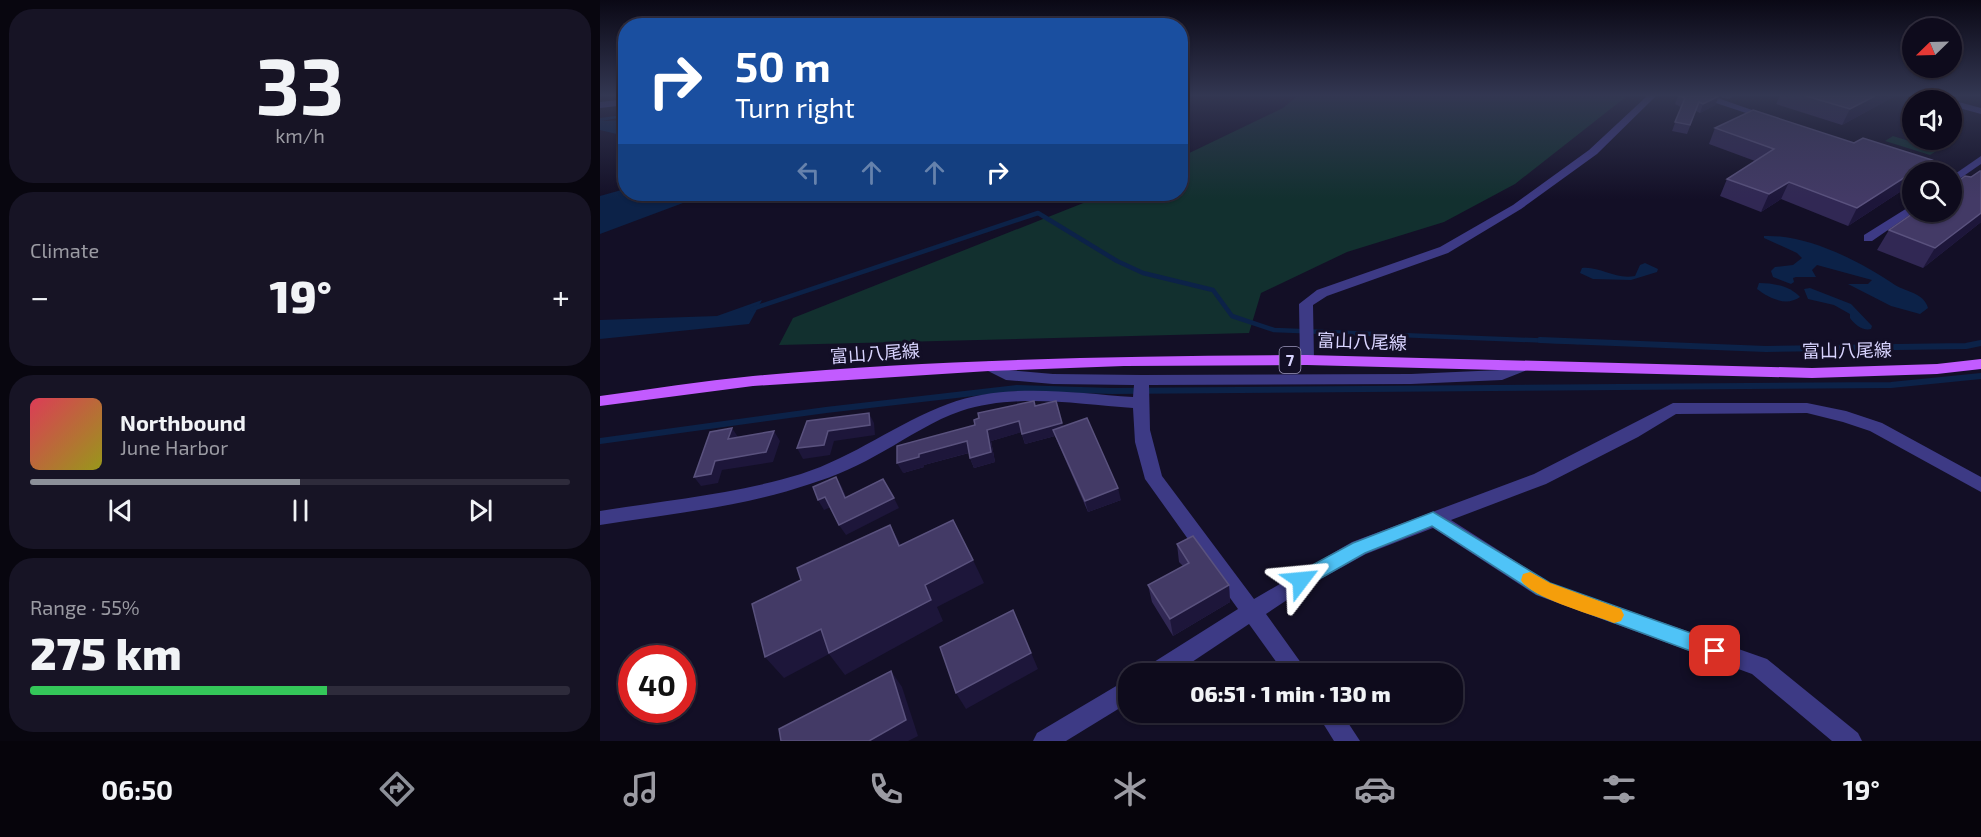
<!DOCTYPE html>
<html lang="en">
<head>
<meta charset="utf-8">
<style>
	body { margin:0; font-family:"Exo 2","Noto Sans JP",sans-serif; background:#171425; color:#f1f3f6; height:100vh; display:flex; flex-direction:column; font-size:22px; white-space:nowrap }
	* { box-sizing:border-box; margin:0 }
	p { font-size:20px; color:#9b9ba3 }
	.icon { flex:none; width:33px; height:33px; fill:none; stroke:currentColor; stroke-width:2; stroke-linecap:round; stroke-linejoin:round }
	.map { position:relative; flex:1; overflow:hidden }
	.drawer { display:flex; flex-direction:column; gap:9px; padding:9px; background:#08060f; width:600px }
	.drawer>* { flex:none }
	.hud { position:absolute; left:18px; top:18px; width:570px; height:183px; border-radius:24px; box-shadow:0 2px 4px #0004,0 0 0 2px #2e2b3b; background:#1a4fa0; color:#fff; overflow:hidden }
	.needle { width:39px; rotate:247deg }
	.tools { position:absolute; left:1302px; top:18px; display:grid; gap:12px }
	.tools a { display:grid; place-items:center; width:60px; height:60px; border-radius:50%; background:#0e0b1c; box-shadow:0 2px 4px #0004,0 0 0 2px #2e2b3b; font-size:30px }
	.speed { position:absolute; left:18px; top:645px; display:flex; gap:12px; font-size:30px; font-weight:700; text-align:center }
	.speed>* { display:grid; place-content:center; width:78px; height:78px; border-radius:50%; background:#0e0b1c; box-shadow:0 2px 4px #0004,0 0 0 2px #2e2b3b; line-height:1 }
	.speed .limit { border:9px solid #d22; background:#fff; color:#111 }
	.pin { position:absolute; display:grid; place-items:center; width:51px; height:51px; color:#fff; margin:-26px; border-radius:12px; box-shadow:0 3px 9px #0006 }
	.me { position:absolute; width:66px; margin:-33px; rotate:61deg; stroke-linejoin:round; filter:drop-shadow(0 0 4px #0008) }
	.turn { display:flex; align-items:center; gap:21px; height:126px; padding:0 18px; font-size:27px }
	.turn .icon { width:78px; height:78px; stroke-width:2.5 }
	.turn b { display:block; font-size:42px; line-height:51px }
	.lanes { display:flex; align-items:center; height:57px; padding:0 18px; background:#0003; justify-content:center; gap:30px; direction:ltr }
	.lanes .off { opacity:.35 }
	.big { font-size:45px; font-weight:800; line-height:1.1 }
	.drawer .card { flex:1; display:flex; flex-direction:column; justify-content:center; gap:9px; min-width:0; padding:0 21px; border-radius:24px; background:#171425 }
	.drawer .dial { align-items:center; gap:0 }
	.dial b { font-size:78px; line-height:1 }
	.song { display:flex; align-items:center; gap:18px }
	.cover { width:72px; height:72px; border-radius:9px; background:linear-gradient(135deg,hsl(350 70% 55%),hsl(60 70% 35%)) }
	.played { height:6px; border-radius:3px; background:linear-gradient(90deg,#8c9099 50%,#2e2b3b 50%) }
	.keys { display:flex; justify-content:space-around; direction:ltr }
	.heat { display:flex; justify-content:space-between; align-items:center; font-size:33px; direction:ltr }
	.charge { height:9px; border-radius:4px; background:linear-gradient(90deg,#34c759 55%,#2e2b3b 0) }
	.trip { position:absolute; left:518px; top:663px; width:345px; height:60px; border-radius:24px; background:#0e0b1c; box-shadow:0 2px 4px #0004,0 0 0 2px #2e2b3b; font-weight:800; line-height:60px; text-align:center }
	.tab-bar { display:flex; height:96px; justify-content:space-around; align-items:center; background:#06040b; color:#9b9ba3 }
	.tab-bar .icon { width:42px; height:42px }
	.tab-bar .on { color:#8c9099 }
	.tab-bar b { font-size:27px; color:#f1f3f6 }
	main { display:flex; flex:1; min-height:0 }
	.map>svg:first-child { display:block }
</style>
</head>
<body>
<main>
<section class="drawer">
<div class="card dial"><b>33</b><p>km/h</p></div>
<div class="card"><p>Climate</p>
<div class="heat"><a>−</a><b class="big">19°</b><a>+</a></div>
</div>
<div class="card">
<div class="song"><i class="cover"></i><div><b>Northbound</b><p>June Harbor</p></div></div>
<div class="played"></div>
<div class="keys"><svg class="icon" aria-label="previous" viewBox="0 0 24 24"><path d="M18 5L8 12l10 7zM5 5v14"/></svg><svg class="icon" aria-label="pause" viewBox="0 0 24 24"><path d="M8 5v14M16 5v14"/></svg><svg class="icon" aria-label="next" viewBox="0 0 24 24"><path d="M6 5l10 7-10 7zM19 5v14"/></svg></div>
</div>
<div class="card"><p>Range · 55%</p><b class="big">275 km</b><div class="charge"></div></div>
</section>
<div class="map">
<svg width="1381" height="741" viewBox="0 0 1381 741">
	<rect width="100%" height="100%" fill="#130f26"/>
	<g fill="#12302f">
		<polygon points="697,96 1027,96 915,184 844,222 747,252 661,293 649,333 179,345 193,318 506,194 580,194 581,157 683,108"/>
		<polygon points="1293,136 1338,150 1330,155 1285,141"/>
	</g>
	<g fill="#0c2248">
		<polygon points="23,115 25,117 1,121 25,120 25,136 0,130 0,118"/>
		<polygon points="25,189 26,194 107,194 0,234 0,196"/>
		<path d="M1164 236C1208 234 1261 262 1295 285 1307 292 1324 293 1328 308L1320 314 1291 306 1248 284H1268L1272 280 1217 265 1212 270 1216 277H1196L1193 278 1194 282 1191 284 1173 277 1171 271 1175 267 1193 265 1202 258 1197 253 1164 238Z"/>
		<path d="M1045 263 1058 269 1057 272 1031 280 993 279 980 273 982 268C1000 266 1015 280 1035 276L1040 265Z"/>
		<path d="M1159 283C1173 283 1190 286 1200 297 1186 307 1169 298 1157 289Z"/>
		<path d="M1210 288 1251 304 1272 326 1271 329C1263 331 1255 325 1250 318V314L1234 305 1208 299 1204 289Z"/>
		<polygon points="162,300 149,324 0,339 0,320 117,316"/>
	</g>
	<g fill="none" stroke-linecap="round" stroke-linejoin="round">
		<polyline stroke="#0c2248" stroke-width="4.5" points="152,309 438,213 517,261 543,273 613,290 632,316 674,330 979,342"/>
		<g stroke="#0c2248" stroke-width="6">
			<polyline points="940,340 1166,349 1366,346 1381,343"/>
			<polyline points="0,441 226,410 417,388 512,391 1291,385 1381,376"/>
		</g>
		<g fill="#3d3a85" fill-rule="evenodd">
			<polygon points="1047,96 1056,96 997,154 921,209 848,253 727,296 713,305 714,360 712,363 702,363 700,360 699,304 717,290 840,247 913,205 989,150"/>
			<polygon points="1104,96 1112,96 1175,118 1167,120 1104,99"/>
			<polygon points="1320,96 1334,96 1346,100 1332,100"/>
			<polygon points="26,99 26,105 0,108 0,102"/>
			<polygon points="1351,100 1355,101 1381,108 1381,114 1352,106"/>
			<polygon points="1381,156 1381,164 1352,184 1352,176"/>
			<polygon points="1309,161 1338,170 1339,172 1325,172 1305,166 1305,162"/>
			<polygon points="1312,205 1312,212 1314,212 1272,241 1264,241 1264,235"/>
			<path d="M389 361 409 370 453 374 542 375 811 374 900 370 925 361 930 363 932 366 930 369 902 380 811 384 549 385 550 430 562 476 654 599 752 542 934 474 1073 403H1207L1246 411 1282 423 1381 477V492L1270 431 1243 422 1207 413 1076 414 1038 437 946 484 851 520 950 583 1167 659 1258 733 1262 741H1232L1152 674 936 595 833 528 766 554 708 586 666 614 709 674H685L649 624 574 674H543L546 667 638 609 545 479 535 442 533 408C477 404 415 393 361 411 334 420 309 437 284 451 260 465 236 476 210 484 142 507 70 514 0 525V511C67 500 136 494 201 474 254 457 297 423 348 404 407 382 473 393 533 397L534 385 453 384 406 380 384 369 382 366 384 363Z"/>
			<polygon points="528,679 528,703 466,741 433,741 437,733"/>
			<polygon points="716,712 741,712 760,741 734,741"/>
		</g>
		<path fill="#c25bff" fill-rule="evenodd" d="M707 355 1212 368 1337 364 1381 359V369L1337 374 1212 378 707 365 524 366 389 371 153 386 0 406V396C51 389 102 381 153 376 337 359 522 356 707 355Z"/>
	</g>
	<g fill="#312854">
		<polygon points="1078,96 1119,96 1115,105 1100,113 1096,111 1087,134 1072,131 1081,107 1075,104"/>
		<polygon points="1118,96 1135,96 1128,99"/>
		<polygon points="1180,96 1295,96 1242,125 1176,104"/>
		<polygon points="1115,128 1312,172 1312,184 1248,226 1181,199 1161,212 1120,196 1127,179 1155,161 1109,144"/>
		<polygon points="1371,177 1381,222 1323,268 1277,250 1289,230"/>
		<polygon points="436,406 463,426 521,500 488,512 455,436 425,444 421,432 391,441 395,462 374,468 370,458 369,453 324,465 324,467 303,473 375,425"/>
		<polygon points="577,544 629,585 630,602 573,636 552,602 548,585 583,566 579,562"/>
	</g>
	<g fill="#1d163a">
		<polygon points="1119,96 1115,105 1100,113 1103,104"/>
		<polygon points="1275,96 1295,96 1242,125 1250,109"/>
		<polygon points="1332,160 1325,172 1313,172"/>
		<polygon points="1312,173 1312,184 1248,226 1257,208"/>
		<polygon points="1189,182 1181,199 1161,212 1169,194"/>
		<polygon points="1381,213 1381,222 1323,268 1335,248"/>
		<polygon points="269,413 274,423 275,435 234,441 230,455 203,459 197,448 228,431"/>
		<polygon points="419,421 422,432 391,441 395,462 374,468 370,458 387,430"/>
		<polygon points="462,423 465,433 453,430 455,436 425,444 422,434"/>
		<polygon points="132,428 138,437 128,439"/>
		<polygon points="174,431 180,441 173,462 122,470 118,483 101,486 94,477 115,461"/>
		<polygon points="367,441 372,452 324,465 324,467 303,473 297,463 319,454"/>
		<polygon points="236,477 242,487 251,508 245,498"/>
		<polygon points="518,488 521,500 488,512 485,501"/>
		<polygon points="225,497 231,507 224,510 218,500"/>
		<polygon points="294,498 299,508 246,535 239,525"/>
		<polygon points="290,525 302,547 299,546"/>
		<polygon points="373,560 384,583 337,607 343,621 245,675 229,654 184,678 165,657 221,629 325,585"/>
		<polygon points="629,585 630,602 573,636 570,619"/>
		<polygon points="413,610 438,669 366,709 356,693"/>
		<polygon points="291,671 302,687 318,736 308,741 269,741"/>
	</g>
	<g fill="#433a66" stroke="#5a527e" stroke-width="1.5">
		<polygon points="1078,96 1119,96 1103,104 1099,102 1090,125 1075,122 1085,98"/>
		<polygon points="1206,96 1275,96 1250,109"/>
		<polygon points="1153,110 1254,143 1263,138 1332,160 1257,208 1189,182 1169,194 1127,179 1174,149 1115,128"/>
		<polygon points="1380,171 1381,171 1381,213 1335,248 1289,230 1315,212 1352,212 1352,186 1365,176 1371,177"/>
		<polygon points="434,401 435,406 456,401 462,423 422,434 419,421 387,430 391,452 370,458 367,441 319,454 319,457 297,463 297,446 375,425 374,420 379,418 378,413"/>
		<polygon points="269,413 270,425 228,431 224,445 197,448 207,421"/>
		<polygon points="487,418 518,488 485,501 453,430"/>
		<polygon points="132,428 128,439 174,431 166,452 115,461 111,474 94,477 110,432"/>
		<polygon points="236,477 245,498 283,479 294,498 239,525 225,497 218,500 213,487"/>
		<polygon points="353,520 373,560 325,585 331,600 229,653 221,629 165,657 152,604 201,580 197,568 290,525 299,546"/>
		<polygon points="593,536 629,585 570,619 548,585 589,563 577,544"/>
		<polygon points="413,610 431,653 356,693 340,647"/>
		<polygon points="291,671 306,720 269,741 181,741 179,729"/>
	</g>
	<linearGradient id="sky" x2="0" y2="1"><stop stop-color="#0a0815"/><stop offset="0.48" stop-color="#333752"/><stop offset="1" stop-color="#333752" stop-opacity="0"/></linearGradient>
	<rect width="1381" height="199" fill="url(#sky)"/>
	<polygon fill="#4fc3f7" stroke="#337fa1" stroke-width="1.5" points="833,512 950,583 1122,644 1125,651 1122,657 1115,660 937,594 832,526 765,553 707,586 701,588 694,586 692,580 694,575 753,543"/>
	<path fill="#f59e0b" d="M930 572 950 583 1021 609 1024 615 1021 621 1014 623C994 615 930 598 921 580L923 574Z"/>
	<g text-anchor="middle" stroke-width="6" stroke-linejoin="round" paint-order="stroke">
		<rect fill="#130f26" stroke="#9e99be" stroke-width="1.5" x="679.5" y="347" width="21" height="26" rx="4.5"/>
		<g font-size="16" font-weight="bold" fill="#d9d4ff">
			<text x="690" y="366">7</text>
		</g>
		<g font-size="18" fill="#d9d4ff" stroke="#130f26">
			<text transform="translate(762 342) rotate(2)" y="6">富山八尾線</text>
			<text transform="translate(1247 351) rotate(-1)" y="6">富山八尾線</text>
			<text transform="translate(275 354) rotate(-4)" y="6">富山八尾線</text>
		</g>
	</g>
</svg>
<div class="tools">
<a><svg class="needle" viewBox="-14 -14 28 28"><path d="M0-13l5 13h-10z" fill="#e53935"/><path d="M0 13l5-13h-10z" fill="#9b9ba3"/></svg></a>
<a><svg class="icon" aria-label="sound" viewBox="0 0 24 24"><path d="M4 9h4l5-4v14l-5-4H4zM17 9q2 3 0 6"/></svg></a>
<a><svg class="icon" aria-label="search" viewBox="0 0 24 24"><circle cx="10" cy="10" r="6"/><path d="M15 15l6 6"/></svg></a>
</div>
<div class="speed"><div class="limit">40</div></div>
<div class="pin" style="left:1115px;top:651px;background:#d93025"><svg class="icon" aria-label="arrive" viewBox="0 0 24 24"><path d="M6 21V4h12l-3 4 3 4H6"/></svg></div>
<svg class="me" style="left:701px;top:580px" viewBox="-20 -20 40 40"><path d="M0-17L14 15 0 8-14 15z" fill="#4fc3f7" stroke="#fff" stroke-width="4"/></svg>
<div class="trip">06:51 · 1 min · 130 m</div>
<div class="hud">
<div class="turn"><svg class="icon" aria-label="right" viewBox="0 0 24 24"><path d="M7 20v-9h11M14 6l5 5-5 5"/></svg><div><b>50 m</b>Turn right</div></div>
<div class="lanes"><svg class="icon off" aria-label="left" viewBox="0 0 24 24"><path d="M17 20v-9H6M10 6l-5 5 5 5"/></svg><svg class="icon off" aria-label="ahead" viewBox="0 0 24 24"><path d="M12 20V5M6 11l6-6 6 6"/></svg><svg class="icon off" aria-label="ahead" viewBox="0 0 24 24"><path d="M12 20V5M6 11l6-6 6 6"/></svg><svg class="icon" aria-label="right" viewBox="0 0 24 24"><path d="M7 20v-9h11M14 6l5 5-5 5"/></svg></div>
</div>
</div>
</main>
<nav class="tab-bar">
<b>06:50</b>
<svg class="icon on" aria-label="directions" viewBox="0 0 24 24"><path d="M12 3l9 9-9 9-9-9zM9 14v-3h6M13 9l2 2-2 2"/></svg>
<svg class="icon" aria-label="music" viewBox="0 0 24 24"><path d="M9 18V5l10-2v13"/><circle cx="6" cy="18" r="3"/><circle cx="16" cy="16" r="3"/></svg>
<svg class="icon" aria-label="phone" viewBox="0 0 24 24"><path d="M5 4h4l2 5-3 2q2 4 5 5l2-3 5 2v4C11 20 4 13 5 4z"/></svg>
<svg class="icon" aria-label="climate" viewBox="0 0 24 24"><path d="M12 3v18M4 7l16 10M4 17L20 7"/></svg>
<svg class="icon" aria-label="car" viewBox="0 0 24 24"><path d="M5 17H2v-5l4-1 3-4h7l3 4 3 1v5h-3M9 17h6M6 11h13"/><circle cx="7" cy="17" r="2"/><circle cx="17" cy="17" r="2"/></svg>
<svg class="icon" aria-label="filters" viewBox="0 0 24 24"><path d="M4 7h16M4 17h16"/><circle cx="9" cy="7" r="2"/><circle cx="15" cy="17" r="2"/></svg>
<b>19°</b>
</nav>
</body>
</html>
